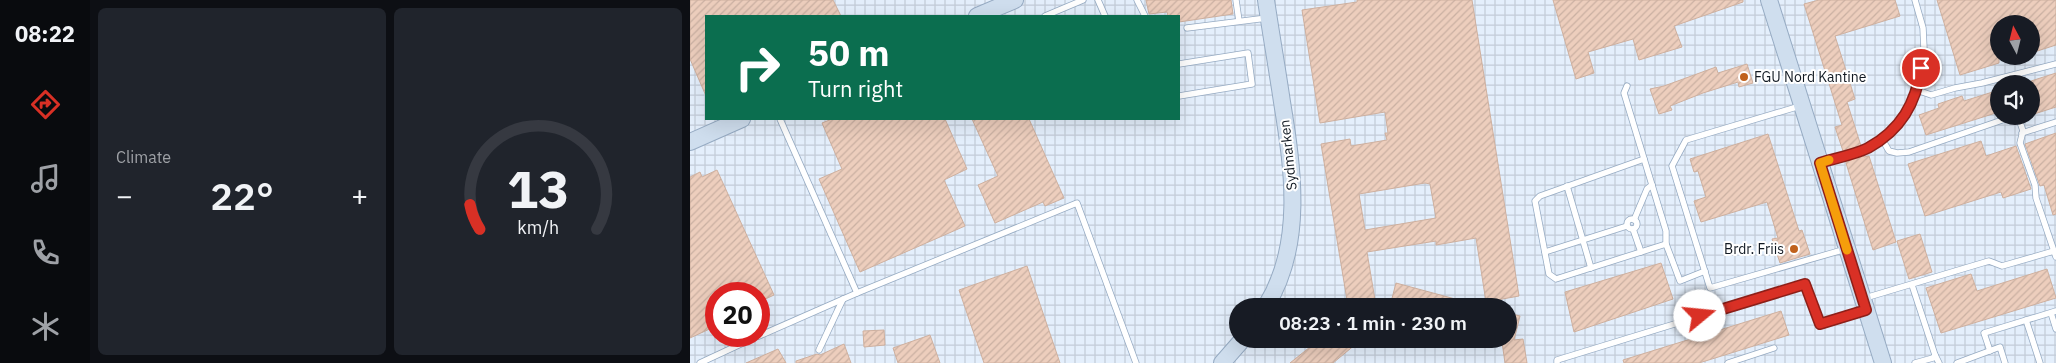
<!DOCTYPE html>
<html lang="en">
<head>
<meta charset="utf-8">
<style>
	body { margin:0; font-family:"IBM Plex Sans",sans-serif; background:#20242c; color:#f1f3f6; height:100vh; display:flex; flex-direction:column; font-size:19px; white-space:nowrap }
	* { box-sizing:border-box; margin:0 }
	p { font-size:16px; color:#9ea1a6 }
	.icon { flex:none; width:28px; height:28px; fill:none; stroke:currentColor; stroke-width:2; stroke-linecap:round; stroke-linejoin:round }
	.map { position:relative; flex:1; overflow:hidden }
	.sheet { display:flex; flex-direction:column; gap:8px; padding:8px; background:#0d0f14; width:600px }
	.sheet>* { flex:none }
	.guide { position:absolute; left:15px; top:15px; width:475px; height:105px; border-radius:0px; box-shadow:0 5px 20px #0002; background:#0b6e4f; color:#fff; overflow:hidden }
	.needle { width:32px; rotate:353deg }
	.buttons { position:absolute; left:1300px; top:15px; display:grid; gap:10px }
	.buttons a { display:grid; place-items:center; width:50px; height:50px; border-radius:50%; background:#171b24; box-shadow:0 5px 20px #0002; font-size:25px }
	.speed { position:absolute; left:15px; top:282px; display:flex; gap:10px; font-size:25px; font-weight:700; text-align:center }
	.speed>* { display:grid; place-content:center; width:65px; height:65px; border-radius:50%; background:#171b24; box-shadow:0 5px 20px #0002; line-height:1 }
	.speed .limit { border:8px solid #d22; background:#fff; color:#111 }
	.pin { position:absolute; display:grid; place-items:center; width:42px; height:42px; color:#fff; margin:-21px; border:2px solid #fff; border-radius:50%; box-shadow:0 1px 5px #0007 }
	.me { position:absolute; width:55px; margin:-28px; rotate:73deg; stroke-linejoin:round; filter:drop-shadow(0 0 4px #0008) }
	.turn { display:flex; align-items:center; gap:18px; height:105px; padding:0 20px; font-size:22px }
	.turn .icon { width:65px; height:65px; stroke-width:2.5 }
	.turn b { display:block; font-size:35px; line-height:42px }
	.big { font-size:38px; font-weight:600; line-height:1.1 }
	.sheet .card { flex:1; display:flex; flex-direction:column; justify-content:center; gap:8px; min-width:0; padding:0 18px; border-radius:8px; background:#20242c }
	.sheet .dial { align-items:center; gap:0 }
	.dial svg { height:130px; overflow:visible; fill:none; stroke:#363941; stroke-width:7; stroke-linecap:round; text-anchor:middle }
	.dial text { fill:#f1f3f6; stroke:none }
	.heat { display:flex; justify-content:space-between; align-items:center; font-size:28px; direction:ltr }
	.sheet .tiles { flex:1; display:grid; gap:8px; grid-template-columns:repeat(2,1fr) }
	.trip { position:absolute; left:539px; top:298px; width:288px; height:50px; border-radius:25px; background:#171b24; box-shadow:0 5px 20px #0002; font-weight:600; line-height:50px; text-align:center }
	main { display:flex; flex:1; min-height:0 }
	.tab-bar { display:flex; flex-direction:column; width:90px; justify-content:space-around; align-items:center; background:#090b0e; color:#9ea1a6 }
	.tab-bar .icon { width:35px; height:35px }
	.tab-bar .selected { color:#d93025 }
	.tab-bar b { font-size:22px; color:#f1f3f6 }
	.map>svg:first-child { display:block }
</style>
</head>
<body>
<main>
<nav class="tab-bar">
<b>08:22</b>
<svg class="icon selected" aria-label="directions" viewBox="0 0 24 24"><path d="M12 3l9 9-9 9-9-9zM9 14v-3h6M13 9l2 2-2 2"/></svg>
<svg class="icon" aria-label="music" viewBox="0 0 24 24"><path d="M9 18V5l10-2v13"/><circle cx="6" cy="18" r="3"/><circle cx="16" cy="16" r="3"/></svg>
<svg class="icon" aria-label="phone" viewBox="0 0 24 24"><path d="M5 4h4l2 5-3 2q2 4 5 5l2-3 5 2v4C11 20 4 13 5 4z"/></svg>
<svg class="icon" aria-label="climate" viewBox="0 0 24 24"><path d="M12 3v18M4 7l16 10M4 17L20 7"/></svg>
</nav>
<section class="sheet">
<div class="tiles">
<div class="card"><p>Climate</p>
<div class="heat"><a>−</a><b class="big">22°</b><a>+</a></div>
</div>
<div class="card dial"><svg viewBox="0 0 100 80">
<path d="M14 69A42 42 0 1 1 86 69"/>
<path d="M14 69A42 42 0 0 1 8 54" stroke="#d93025"/>
<text x="50" y="56" font-size="32" font-weight="700">13</text>
<text x="50" y="72" font-size="11">km/h</text>
</svg></div>
</div>
</section>
<div class="map">
<svg width="1366" height="363" viewBox="0 0 1366 363">
	<defs>
		<pattern id="industrial-grid" width="8" height="8" patternUnits="userSpaceOnUse" patternTransform="scale(1.25)"><rect width="8" height="8" fill="#e4effc"/><path d="M0 4h8M4 0v8" fill="none" stroke="#c3ccd8"/></pattern>
		<pattern id="building-hatch" width="6" height="6" patternUnits="userSpaceOnUse" patternTransform="scale(1.25)"><rect width="6" height="6" fill="#edcebd"/><path d="M-1 1l2-2M0 6l6-6M5 7l2-2" fill="none" stroke="#cab0a2"/></pattern>
	</defs>
	<rect width="100%" height="100%" fill="#f5f9fe"/>
	<path fill="url(#industrial-grid)" fill-rule="evenodd" d="M0 0H1366V363H0ZM16 16H489V119H16ZM1309 24H1341V56H1309ZM1309 84H1341V116H1309ZM26 294H69V336H26ZM548 306H818V339H548Z"/>
	<g fill="url(#building-hatch)" stroke="#ceb09f" fill-rule="evenodd">
		<polygon points="0,0 143,0 151,16 16,16 16,96 0,59"/>
		<polygon points="456,0 541,0 543,14 489,22 489,16 478,16 477,12 459,14"/>
		<path d="M667 0H782L829 296 796 302 786 238 746 245V241L677 252 686 306H658L631 144 660 139 661 146 697 140 695 133H698L695 112 630 123 612 10 667 2ZM735 183 740 184 746 218 675 230 669 194Z"/>
		<polygon points="863,0 1053,0 1053,2 984,26 992,47 949,60 943,39 898,52 904,73 886,79"/>
		<polygon points="1129,0 1205,0 1210,16 1145,36 1165,99 1157,102 1171,146 1153,151 1145,127 1152,125 1114,4"/>
		<polygon points="1247,0 1366,0 1366,45 1341,53 1341,24 1309,24 1309,63 1270,75"/>
		<polygon points="1057,64 1063,83 1049,87 1048,82 1013,93 980,106 982,110 969,114 960,89 974,86 1026,67 1028,73"/>
		<polygon points="1366,73 1366,107 1341,115 1341,81"/>
		<polygon points="1309,90 1309,112 1236,135 1229,115 1249,108 1248,104 1272,96 1274,101"/>
		<polygon points="142,119 255,119 277,169 254,180 275,226 170,272 129,179 152,169 132,123"/>
		<polygon points="282,119 339,119 374,198 355,206 353,202 305,223 288,185 308,176"/>
		<polygon points="1366,133 1366,214 1363,215 1354,185 1350,186 1335,144"/>
		<polygon points="1078,134 1109,231 1112,230 1120,254 1090,263 1082,239 1088,238 1077,202 1011,222 1004,201 1016,197 1008,171 1004,172 1000,159"/>
		<polygon points="1291,141 1296,156 1326,146 1341,189 1313,198 1311,192 1235,216 1218,164"/>
		<polygon points="1173,155 1174,157 1179,156 1206,242 1183,250 1156,163 1156,160"/>
		<polygon points="27,170 84,295 69,302 69,294 26,294 26,326 0,338 0,177 10,172 12,177"/>
		<polygon points="1230,234 1242,272 1219,279 1207,241"/>
		<polygon points="971,263 983,299 884,332 875,292"/>
		<polygon points="337,266 370,363 294,363 269,290"/>
		<polygon points="1357,269 1366,298 1251,333 1236,288 1281,274 1287,291"/>
		<polygon points="706,283 780,303 780,306 700,306"/>
		<polygon points="1091,311 1099,335 1009,363 934,363 933,360"/>
		<polygon points="818,313 830,316 824,340 833,339 837,363 815,363 812,342 818,341"/>
		<polygon points="194,330 195,345 174,347 173,331"/>
		<polygon points="240,335 250,363 208,363 203,348"/>
		<polygon points="630,339 672,339 643,363 600,363"/>
		<polygon points="154,344 161,363 106,363 106,361 127,354 130,355"/>
		<polygon points="88,349 96,363 56,363"/>
	</g>
	<g fill="none" stroke-linecap="round" stroke-linejoin="round">
		<g stroke="#96abc3" stroke-width="7">
			<g id="lane">
				<polyline points="408,0 415,16"/>
				<polyline points="447,0 455,16"/>
				<polyline points="546,0 549,21"/>
				<polyline points="355,16 393,0"/>
				<polyline points="497,28 577,18"/>
				<polyline points="489,64 558,53 562,84 489,96"/>
				<polyline points="937,86 934,93 976,231 976,244"/>
				<polyline points="1227,90 1241,95 1265,88 1292,83 1366,64"/>
				<polyline points="1110,106 996,140 982,166 1020,288 1156,249"/>
				<polyline points="1328,116 1333,131 1330,143 1345,185 1346,198 1366,257"/>
				<polyline points="90,119 167,293"/>
				<polyline points="1332,133 1366,122"/>
				<polyline points="1192,139 1199,151 1207,153 1219,152 1324,116"/>
				<polyline points="954,159 850,196 845,201 859,274 866,279 976,244 990,281 1015,271"/>
				<polyline points="1132,162 1177,149 1192,139 1219,110 1229,87 1234,49 1233,28 1225,0"/>
				<polyline points="877,186 901,268"/>
				<circle cx="942" cy="224" r="5"/>
				<polyline points="944,220 957,189 962,185"/>
				<polyline points="943,229 951,252"/>
				<polyline points="855,252 937,226"/>
				<polyline points="1222,285 1245,355 1243,358 1225,363"/>
				<polyline points="1175,298 1299,261 1312,266 1364,251"/>
				<polyline points="1361,313 1366,329"/>
				<polyline points="1336,320 1350,363"/>
				<polyline points="69,336 167,293 387,203 446,363"/>
				<polyline points="129,350 153,299"/>
				<polyline points="1300,351 1294,333 1366,311"/>
				<polyline points="1245,355 1249,363"/>
				<polyline points="10,363 68,336"/>
				<polyline points="867,363 867,360 1115,284 1130,324 1174,310"/>
				<polyline points="1038,363 1084,348"/>
				<polyline points="1267,363 1310,347 1315,363"/>
			</g>
		</g>
		<g stroke="#96abc3" stroke-width="18">
			<g id="secondary">
				<polyline points="1079,0 1193,363"/>
				<polyline points="287,16 325,0"/>
				<polyline points="0,142 52,119"/>
				<path d="M576 306C614 245 603 169 592 102 587 68 581 34 576 0"/>
				<polyline points="532,363 553,339"/>
			</g>
		</g>
		<use href="#lane" stroke="#fff" stroke-width="5.5"/>
		<use href="#secondary" stroke="#cfdeee" stroke-width="16"/>
	</g>
	<g fill="none" stroke-linecap="round" stroke-linejoin="round">
		<g stroke="#8d1f18" stroke-width="12">
			<path id="route" d="M1010 316 1115 284 1130 324 1176 310 1130 163C1145 158 1164 155 1178 148 1211 130 1226 103 1231 68"/>
		</g>
		<use href="#route" stroke="#d93025" stroke-width="9"/>
		<polyline stroke="#f59e0b" stroke-width="9" points="1139,160 1130,163 1157,250"/>
	</g>
	<g fill="#c0611c" stroke="#fff" stroke-width="2">
		<circle cx="1054" cy="77" r="5"/>
		<circle cx="1104" cy="249" r="5"/>
	</g>
	<g text-anchor="middle" stroke-width="4" stroke-linejoin="round" paint-order="stroke">
		<g font-size="14" fill="#111922" stroke="#fff" text-anchor="start">
			<text x="1064" y="82">FGU Nord Kantine</text>
			<text x="1094" y="254" text-anchor="end">Brdr. Friis</text>
		</g>
		<g font-size="14" fill="#111922" stroke="#fff">
			<text transform="translate(598 155) rotate(-96)" y="5">Sydmarken</text>
		</g>
	</g>
</svg>
<div class="buttons">
<a><svg class="needle" viewBox="-14 -14 28 28"><path d="M0-13l5 13h-10z" fill="#e53935"/><path d="M0 13l5-13h-10z" fill="#9ea1a6"/></svg></a>
<a><svg class="icon" aria-label="sound" viewBox="0 0 24 24"><path d="M4 9h4l5-4v14l-5-4H4zM17 9q2 3 0 6"/></svg></a>
</div>
<div class="speed"><div class="limit">20</div></div>
<div class="pin" style="left:1231px;top:68px;background:#d93025"><svg class="icon" aria-label="arrive" viewBox="0 0 24 24"><path d="M6 21V4h12l-3 4 3 4H6"/></svg></div>
<svg class="me" style="left:1010px;top:316px" viewBox="-20 -20 40 40"><circle r="19" fill="#fff"/><path d="M0-13L10 11 0 6-10 11z" fill="#d93025"/></svg>
<div class="trip">08:23 · 1 min · 230 m</div>
<div class="guide">
<div class="turn"><svg class="icon" aria-label="right" viewBox="0 0 24 24"><path d="M7 20v-9h11M14 6l5 5-5 5"/></svg><div><b>50 m</b>Turn right</div></div>
</div>
</div>
</main>
</body>
</html>
